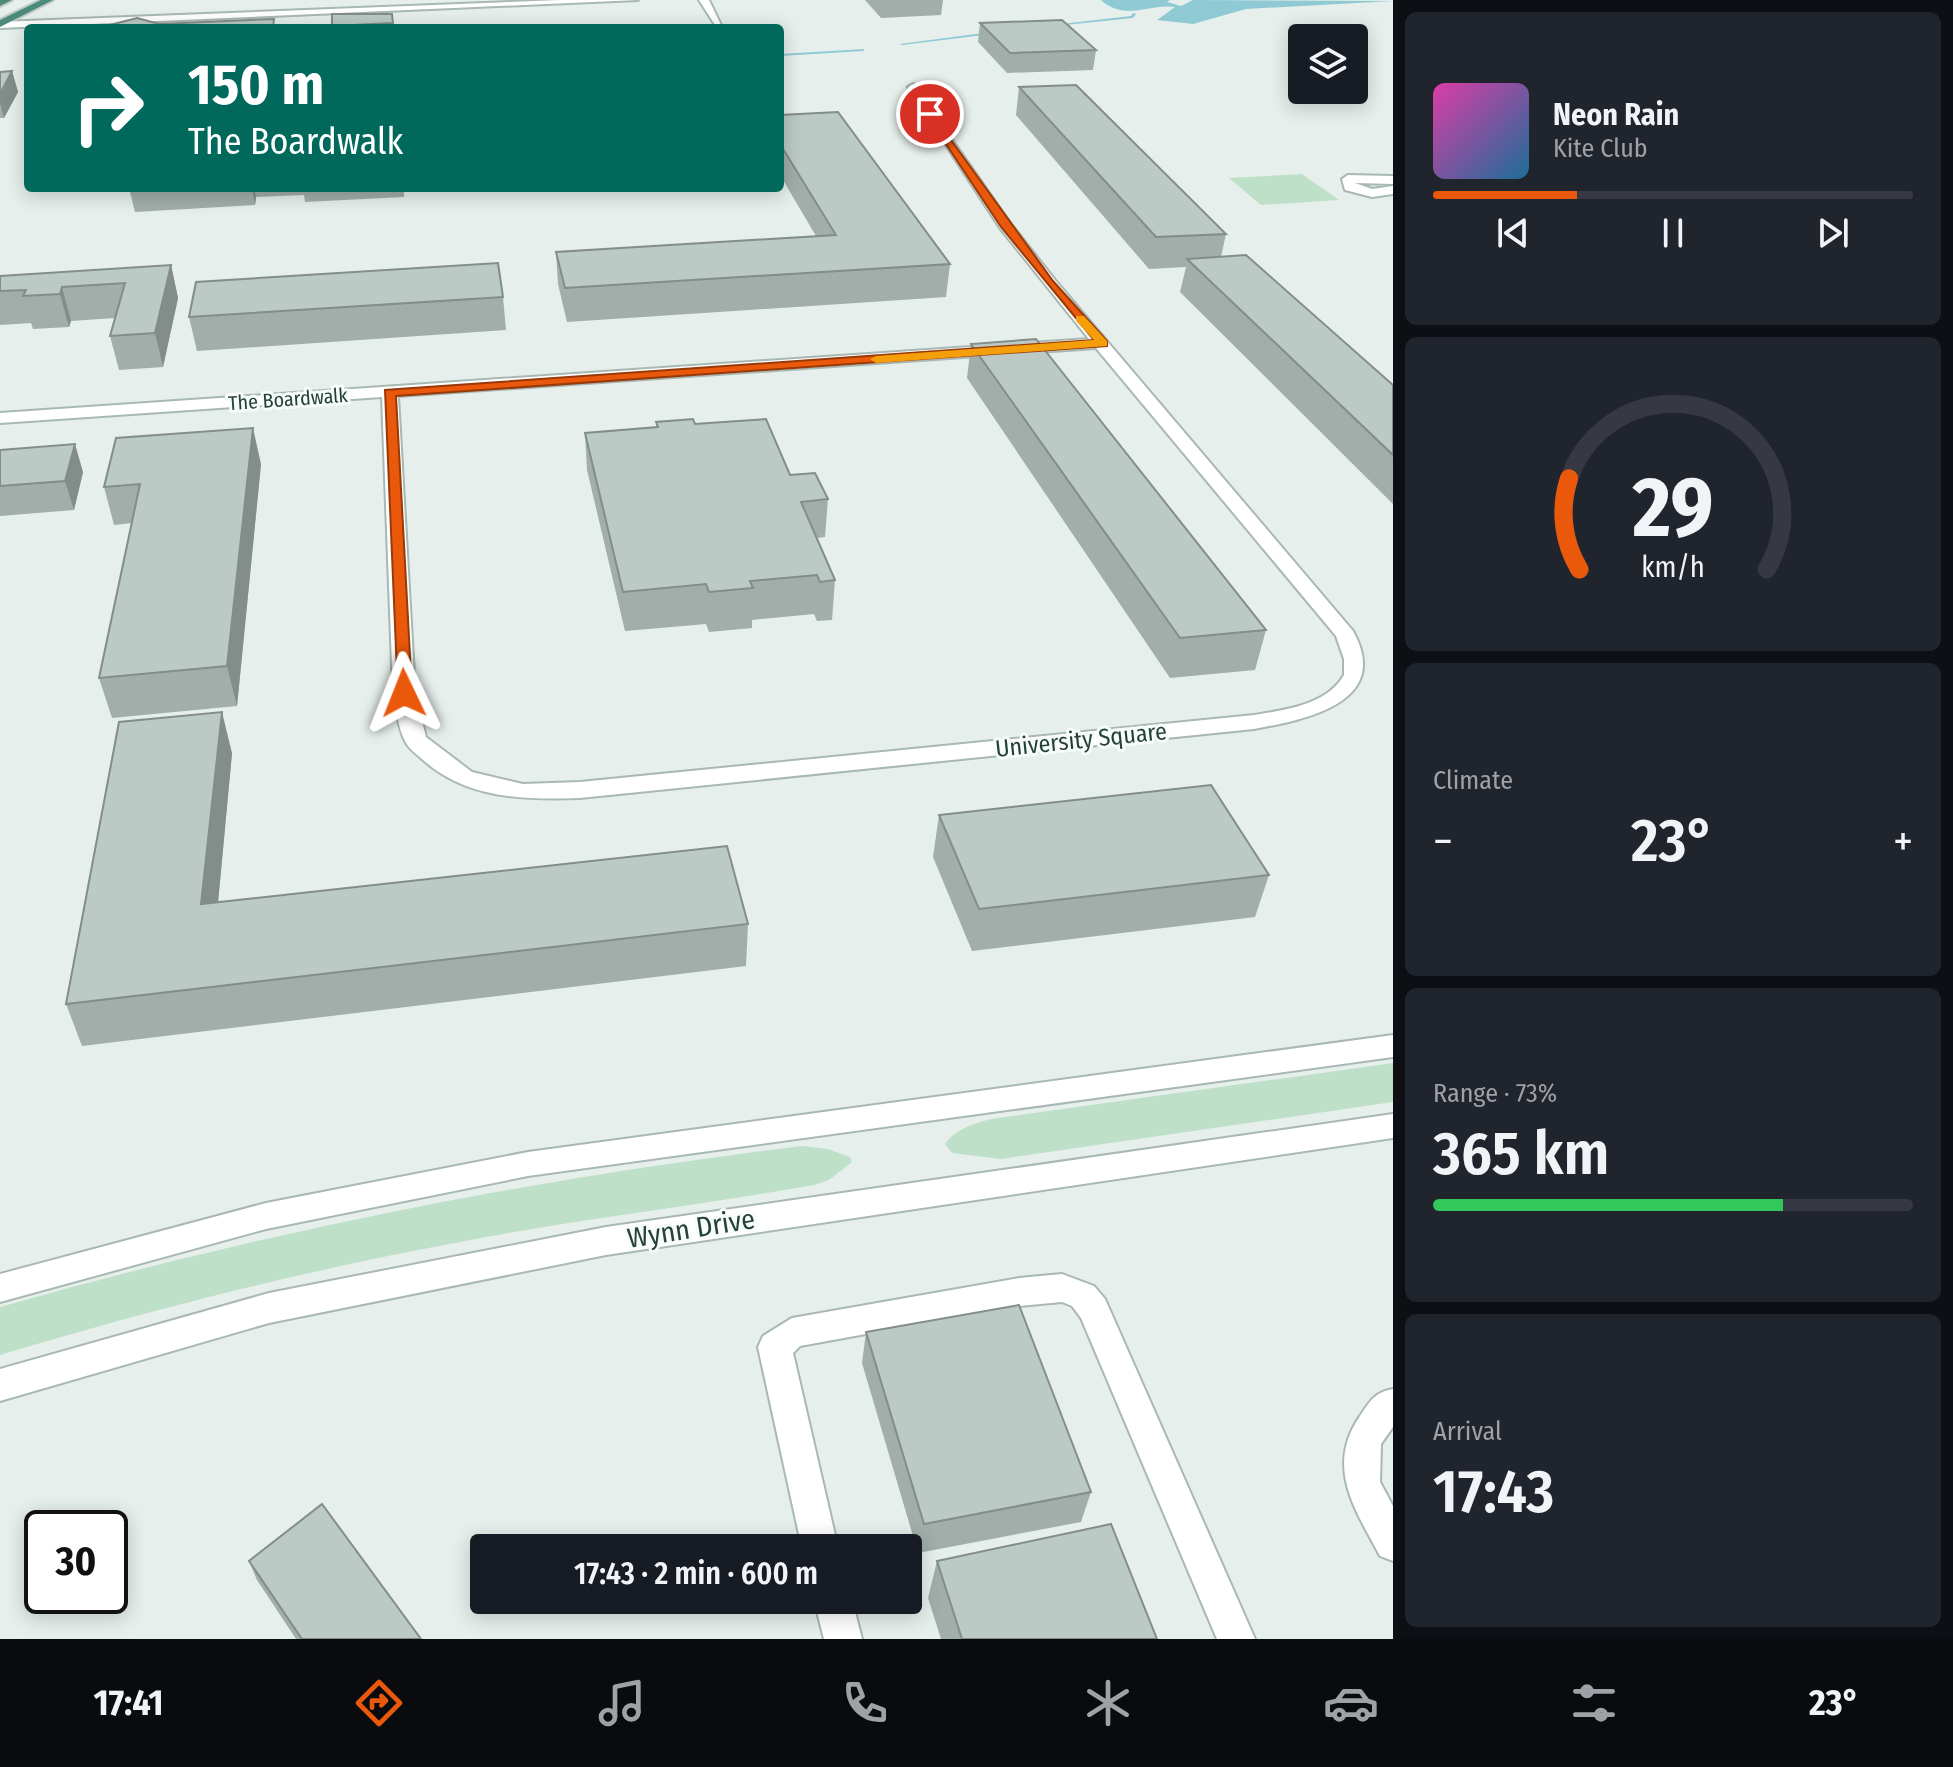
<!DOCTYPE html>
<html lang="en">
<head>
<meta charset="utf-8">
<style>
	body { margin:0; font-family:"Fira Sans Condensed",sans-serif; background:#20242c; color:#f1f3f6; height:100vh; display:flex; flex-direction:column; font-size:30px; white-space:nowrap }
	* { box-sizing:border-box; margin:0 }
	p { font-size:26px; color:#9ea1a6 }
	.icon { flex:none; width:44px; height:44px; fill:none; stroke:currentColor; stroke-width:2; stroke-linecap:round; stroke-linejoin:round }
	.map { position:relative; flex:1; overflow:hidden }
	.details { display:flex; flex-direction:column; gap:12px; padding:12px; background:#0d0f14; width:560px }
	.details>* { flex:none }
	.hud { position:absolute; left:24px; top:24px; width:760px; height:168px; border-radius:8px; box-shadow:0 4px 20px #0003; background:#00695c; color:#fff; overflow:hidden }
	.controls { position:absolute; left:1288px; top:24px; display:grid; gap:16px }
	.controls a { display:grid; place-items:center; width:80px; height:80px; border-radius:8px; background:#171b24; box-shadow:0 4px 20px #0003; font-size:40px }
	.speed { position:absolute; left:24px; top:1510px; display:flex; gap:16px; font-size:40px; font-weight:700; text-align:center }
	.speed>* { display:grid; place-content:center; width:104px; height:104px; border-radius:50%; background:#171b24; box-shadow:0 4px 20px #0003; line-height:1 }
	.speed .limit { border:4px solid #111; border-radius:12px; background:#fff; color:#111 }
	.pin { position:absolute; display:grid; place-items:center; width:68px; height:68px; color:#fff; margin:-34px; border:4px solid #fff; border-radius:50%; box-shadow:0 2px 8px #0007 }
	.me { position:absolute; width:88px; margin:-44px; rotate:358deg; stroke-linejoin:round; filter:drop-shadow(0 0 6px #0008) }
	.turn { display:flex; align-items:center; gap:28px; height:168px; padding:0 32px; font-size:36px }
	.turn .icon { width:104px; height:104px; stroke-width:2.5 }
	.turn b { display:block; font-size:56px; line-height:68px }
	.big { font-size:60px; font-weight:600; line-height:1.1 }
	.details .widget { flex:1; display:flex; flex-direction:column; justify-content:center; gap:12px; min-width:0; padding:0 28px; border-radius:12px; background:#20242c }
	.details .dial { align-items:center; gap:0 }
	.dial svg { height:208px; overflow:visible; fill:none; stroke:#363941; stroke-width:7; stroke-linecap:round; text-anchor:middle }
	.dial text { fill:#f1f3f6; stroke:none }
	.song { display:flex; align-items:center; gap:24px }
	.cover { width:96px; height:96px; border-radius:12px; background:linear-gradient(135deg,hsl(320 70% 55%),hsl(200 70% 35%)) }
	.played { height:8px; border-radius:4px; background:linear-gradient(90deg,#ea580c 30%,#363941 30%) }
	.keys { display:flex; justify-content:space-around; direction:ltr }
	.heat { display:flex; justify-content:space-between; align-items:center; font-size:44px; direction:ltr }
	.charge { height:12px; border-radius:6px; background:linear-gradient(90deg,#34c759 73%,#363941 0) }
	.trip { position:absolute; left:470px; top:1534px; width:452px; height:80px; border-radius:8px; background:#171b24; box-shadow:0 4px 20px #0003; font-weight:600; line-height:80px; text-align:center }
	.tabs { display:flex; height:128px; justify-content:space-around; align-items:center; background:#090b0e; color:#9ea1a6 }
	.tabs .icon { width:56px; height:56px }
	.tabs .current { color:#ea580c }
	.tabs b { font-size:36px; color:#f1f3f6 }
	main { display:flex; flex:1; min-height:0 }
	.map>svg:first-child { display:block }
</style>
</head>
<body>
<main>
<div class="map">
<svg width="1393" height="1639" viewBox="0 0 1393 1639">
	<rect width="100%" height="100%" fill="#e6efeb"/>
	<g fill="#bfe0c8">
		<polygon points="1302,174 1339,200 1261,205 1229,178"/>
		<path d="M1393 1063V1102L1001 1159 952 1153 945 1144C954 1130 975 1123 991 1119Z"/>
		<path d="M802 1146 828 1149 850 1157 852 1162 829 1180 814 1185C696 1206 577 1219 460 1242 304 1271 152 1309 0 1355V1307C264 1232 530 1179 802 1146Z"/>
	</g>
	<path fill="#8ec9d4" d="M1101 0H1170L1167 2 1181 6 1193 0 1393 1 1246 9 1193 24 1157 20 1175 7C1149 3 1125 22 1101 0Z"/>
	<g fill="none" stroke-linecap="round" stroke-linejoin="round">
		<g fill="#8ec9d4" fill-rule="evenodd">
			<polygon points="1133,13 1136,14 1133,18 1055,26 1053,25 1131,16"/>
			<polygon points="991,32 992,34 902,45 900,44"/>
			<polygon points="865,49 863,51 780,56 780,54"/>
		</g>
		<g stroke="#a8b8b2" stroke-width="4">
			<g id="minor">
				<polygon points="561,0 638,0 0,28 0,22"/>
				<polygon points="699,0 709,0 721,25 715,25"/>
				<path d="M913 84 1010 223 1055 280 1353 631C1393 703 1304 720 1254 729L580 798C524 800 466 799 422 759 416 754 408 748 405 741 398 728 396 708 393 693L382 397 0 423V413L1089 339 1000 228 908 87ZM1096 348 1336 636 1344 659V675C1327 705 1285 710 1254 715L580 782 523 784 472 772 426 737 415 693 398 396Z"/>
				<polygon points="1348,175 1393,176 1393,184 1355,183 1372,189 1393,186 1393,194 1372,197 1345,190 1342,179"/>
				<polygon points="1062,1274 1094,1286 1105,1299 1255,1639 1217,1639 1081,1318 1072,1306 1062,1302 1019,1306 800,1346 793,1353 838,1548 802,1548 758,1347 763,1336 792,1318 1019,1278"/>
				<path d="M1393 1389V1427L1381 1444 1380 1482 1393 1506V1561L1380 1556C1355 1509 1325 1467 1360 1416 1370 1401 1375 1392 1393 1389Z"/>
				<polygon points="814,1600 852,1600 862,1639 824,1639"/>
			</g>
		</g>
		<g stroke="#a8b8b2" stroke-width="4">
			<g id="tertiary">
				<polygon points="1393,1035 1393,1057 528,1176 266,1229 0,1302 0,1274 266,1203 528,1152"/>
				<polygon points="1393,1114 1393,1138 606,1255 269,1323 0,1401 0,1369 269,1293 606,1227"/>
			</g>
		</g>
		<g stroke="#c2cac8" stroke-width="4">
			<g id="trunk">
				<polygon points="0,0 12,0 0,6"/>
				<polygon points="41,0 53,0 0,27 0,20"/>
			</g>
		</g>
		<use href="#minor" fill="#fff" fill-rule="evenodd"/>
		<use href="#tertiary" fill="#fff" fill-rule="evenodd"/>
		<use href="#trunk" fill="#4c8a7c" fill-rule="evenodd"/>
	</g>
	<g fill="#a1aea9">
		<polygon points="865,0 943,0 941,15 881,18"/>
		<polygon points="332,14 392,14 394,28 332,28"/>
		<polygon points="980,23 1096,50 1093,70 1007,73 978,42"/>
		<polygon points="12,71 18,92 4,118 0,118 0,72"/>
		<polygon points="1019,87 1226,234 1221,257 1393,385 1393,504 1180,292 1186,267 1149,269 1016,115"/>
		<polygon points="780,115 950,264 946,297 567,322 558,284 556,252 816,236 780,175"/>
		<polygon points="129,188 404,188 404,197 305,202 304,195 256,197 255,205 135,212"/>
		<polygon points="171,265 178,298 163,367 119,370 110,336 115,318 71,321 69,327 33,329 31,323 0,325 0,276"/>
		<polygon points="503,297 506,330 197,351 189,317"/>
		<polygon points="971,344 1266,630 1255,670 1170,678 967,378"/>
		<polygon points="656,422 695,424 790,475 828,499 825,537 817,538 835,580 832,620 817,621 814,614 752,620 752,628 709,632 706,624 625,631 587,470 585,433 656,428"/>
		<polygon points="0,450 83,472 74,510 0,516"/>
		<polygon points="261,464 237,706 112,718 99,678 132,523 114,525 104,487"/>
		<polygon points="232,753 218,902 748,924 746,966 82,1046 66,1004"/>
		<polygon points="939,815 1269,875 1255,917 972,951 933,857"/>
		<polygon points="866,1332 1091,1492 1081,1522 918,1553 862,1363"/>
		<polygon points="249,1561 421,1639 296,1639 257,1580"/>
		<polygon points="937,1561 1157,1639 941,1639 928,1598"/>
	</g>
	<g fill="#838d89">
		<polygon points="12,71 18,92 4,118 0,103 0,94"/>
		<polygon points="252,188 254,188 256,197 255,205"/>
		<polygon points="171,265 178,298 163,367 155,333"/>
		<polygon points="62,287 71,321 69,327 60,294"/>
		<polygon points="253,428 261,464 237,706 227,666"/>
		<polygon points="75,444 83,472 74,510 65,481"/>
		<polygon points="222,712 232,753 214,946 201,904"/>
	</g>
	<g fill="#bbcac4" stroke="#838d89" stroke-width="2">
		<polygon points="332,14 392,14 393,23 332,26"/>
		<polygon points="137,18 159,24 274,19 273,28 98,28"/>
		<polygon points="1062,20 1096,50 1010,53 980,23"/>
		<polygon points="12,71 0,94 0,72"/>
		<polygon points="1076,85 1226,234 1156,237 1019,87"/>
		<polygon points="838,112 950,264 565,288 556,252 836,235 780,144 780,115"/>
		<polygon points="1246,255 1393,385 1393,455 1187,259"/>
		<polygon points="498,263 503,297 189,317 196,282"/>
		<polygon points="171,265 155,333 110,336 125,283 62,287 60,294 23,296 26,290 0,291 0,276"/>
		<polygon points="1036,339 1266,630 1180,638 971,344"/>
		<polygon points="693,419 695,424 766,419 790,475 815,473 828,499 801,502 835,580 820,582 817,575 750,581 753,588 709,592 706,584 623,592 585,433 658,427 656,422"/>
		<polygon points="253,428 227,666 99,678 140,484 104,487 116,438"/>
		<polygon points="75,444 65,481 0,486 0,450"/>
		<polygon points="222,712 201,904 727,846 748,924 66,1004 119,722"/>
		<polygon points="1211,785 1269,875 979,909 939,815"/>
		<polygon points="1019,1305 1091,1492 924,1524 866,1332"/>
		<polygon points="322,1504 421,1639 302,1639 249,1561"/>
		<polygon points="1111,1524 1157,1639 962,1639 937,1561"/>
	</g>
	<polygon fill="#ea580c" stroke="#983908" stroke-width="2" points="930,111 1053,281 1107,341 1107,346 396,396 412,693 409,696 398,696 385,390 1094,340 1001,227 926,114"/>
	<polygon fill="#f59e0b" points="1076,316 1084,316 1107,341 1107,346 876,363 870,359 876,356 1094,340 1076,321"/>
	<g text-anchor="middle" stroke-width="6" stroke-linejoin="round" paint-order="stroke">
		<g font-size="20" fill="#24423a" stroke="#f7fbf9">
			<text transform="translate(288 399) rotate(-4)" y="7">The Boardwalk</text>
		</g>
		<g font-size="24" fill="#24423a" stroke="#f7fbf9">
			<text transform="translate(1081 740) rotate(-6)" y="8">University Square</text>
		</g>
		<g font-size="28" fill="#24423a" stroke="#f7fbf9">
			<text transform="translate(691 1228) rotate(-9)" y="10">Wynn Drive</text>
		</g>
	</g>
</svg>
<div class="controls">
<a><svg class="icon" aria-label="layers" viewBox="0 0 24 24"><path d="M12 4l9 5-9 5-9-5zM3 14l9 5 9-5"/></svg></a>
</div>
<div class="speed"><div class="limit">30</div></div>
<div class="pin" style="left:930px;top:114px;background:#d93025"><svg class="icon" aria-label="arrive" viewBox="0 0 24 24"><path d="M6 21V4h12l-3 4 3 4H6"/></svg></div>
<svg class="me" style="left:404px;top:693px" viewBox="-20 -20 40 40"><path d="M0-17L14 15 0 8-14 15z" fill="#ea580c" stroke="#fff" stroke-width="4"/></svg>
<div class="trip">17:43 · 2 min · 600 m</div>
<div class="hud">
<div class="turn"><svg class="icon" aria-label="right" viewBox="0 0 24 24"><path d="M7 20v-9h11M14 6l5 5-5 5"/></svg><div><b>150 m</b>The Boardwalk</div></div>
</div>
</div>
<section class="details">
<div class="widget">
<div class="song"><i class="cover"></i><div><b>Neon Rain</b><p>Kite Club</p></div></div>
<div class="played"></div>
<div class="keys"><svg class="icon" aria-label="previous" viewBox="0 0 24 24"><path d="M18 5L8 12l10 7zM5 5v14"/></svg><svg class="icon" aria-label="pause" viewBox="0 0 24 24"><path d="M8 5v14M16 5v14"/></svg><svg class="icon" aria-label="next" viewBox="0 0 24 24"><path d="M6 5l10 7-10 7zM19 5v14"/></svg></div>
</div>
<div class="widget dial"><svg viewBox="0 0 100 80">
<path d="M14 69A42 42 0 1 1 86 69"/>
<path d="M14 69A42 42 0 0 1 10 34" stroke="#ea580c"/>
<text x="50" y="56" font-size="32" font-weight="700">29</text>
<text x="50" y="72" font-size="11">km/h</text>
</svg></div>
<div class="widget"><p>Climate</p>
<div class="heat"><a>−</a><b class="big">23°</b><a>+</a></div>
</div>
<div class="widget"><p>Range · 73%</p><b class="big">365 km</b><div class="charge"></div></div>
<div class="widget"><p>Arrival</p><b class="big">17:43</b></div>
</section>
</main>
<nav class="tabs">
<b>17:41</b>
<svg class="icon current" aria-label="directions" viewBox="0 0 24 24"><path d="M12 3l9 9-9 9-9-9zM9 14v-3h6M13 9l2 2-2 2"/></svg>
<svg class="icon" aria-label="music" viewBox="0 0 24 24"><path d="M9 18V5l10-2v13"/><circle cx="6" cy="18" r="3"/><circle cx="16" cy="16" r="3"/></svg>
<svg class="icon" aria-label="phone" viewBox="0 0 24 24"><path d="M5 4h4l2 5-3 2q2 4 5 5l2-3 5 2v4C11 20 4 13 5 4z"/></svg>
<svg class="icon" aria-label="climate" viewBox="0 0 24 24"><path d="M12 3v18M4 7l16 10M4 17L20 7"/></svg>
<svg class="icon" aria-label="car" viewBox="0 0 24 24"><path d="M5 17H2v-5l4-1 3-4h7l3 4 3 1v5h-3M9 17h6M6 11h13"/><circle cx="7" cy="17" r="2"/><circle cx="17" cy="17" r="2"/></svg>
<svg class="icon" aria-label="filters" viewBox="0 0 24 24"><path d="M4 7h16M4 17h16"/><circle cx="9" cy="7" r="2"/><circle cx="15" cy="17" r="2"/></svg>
<b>23°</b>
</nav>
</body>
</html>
